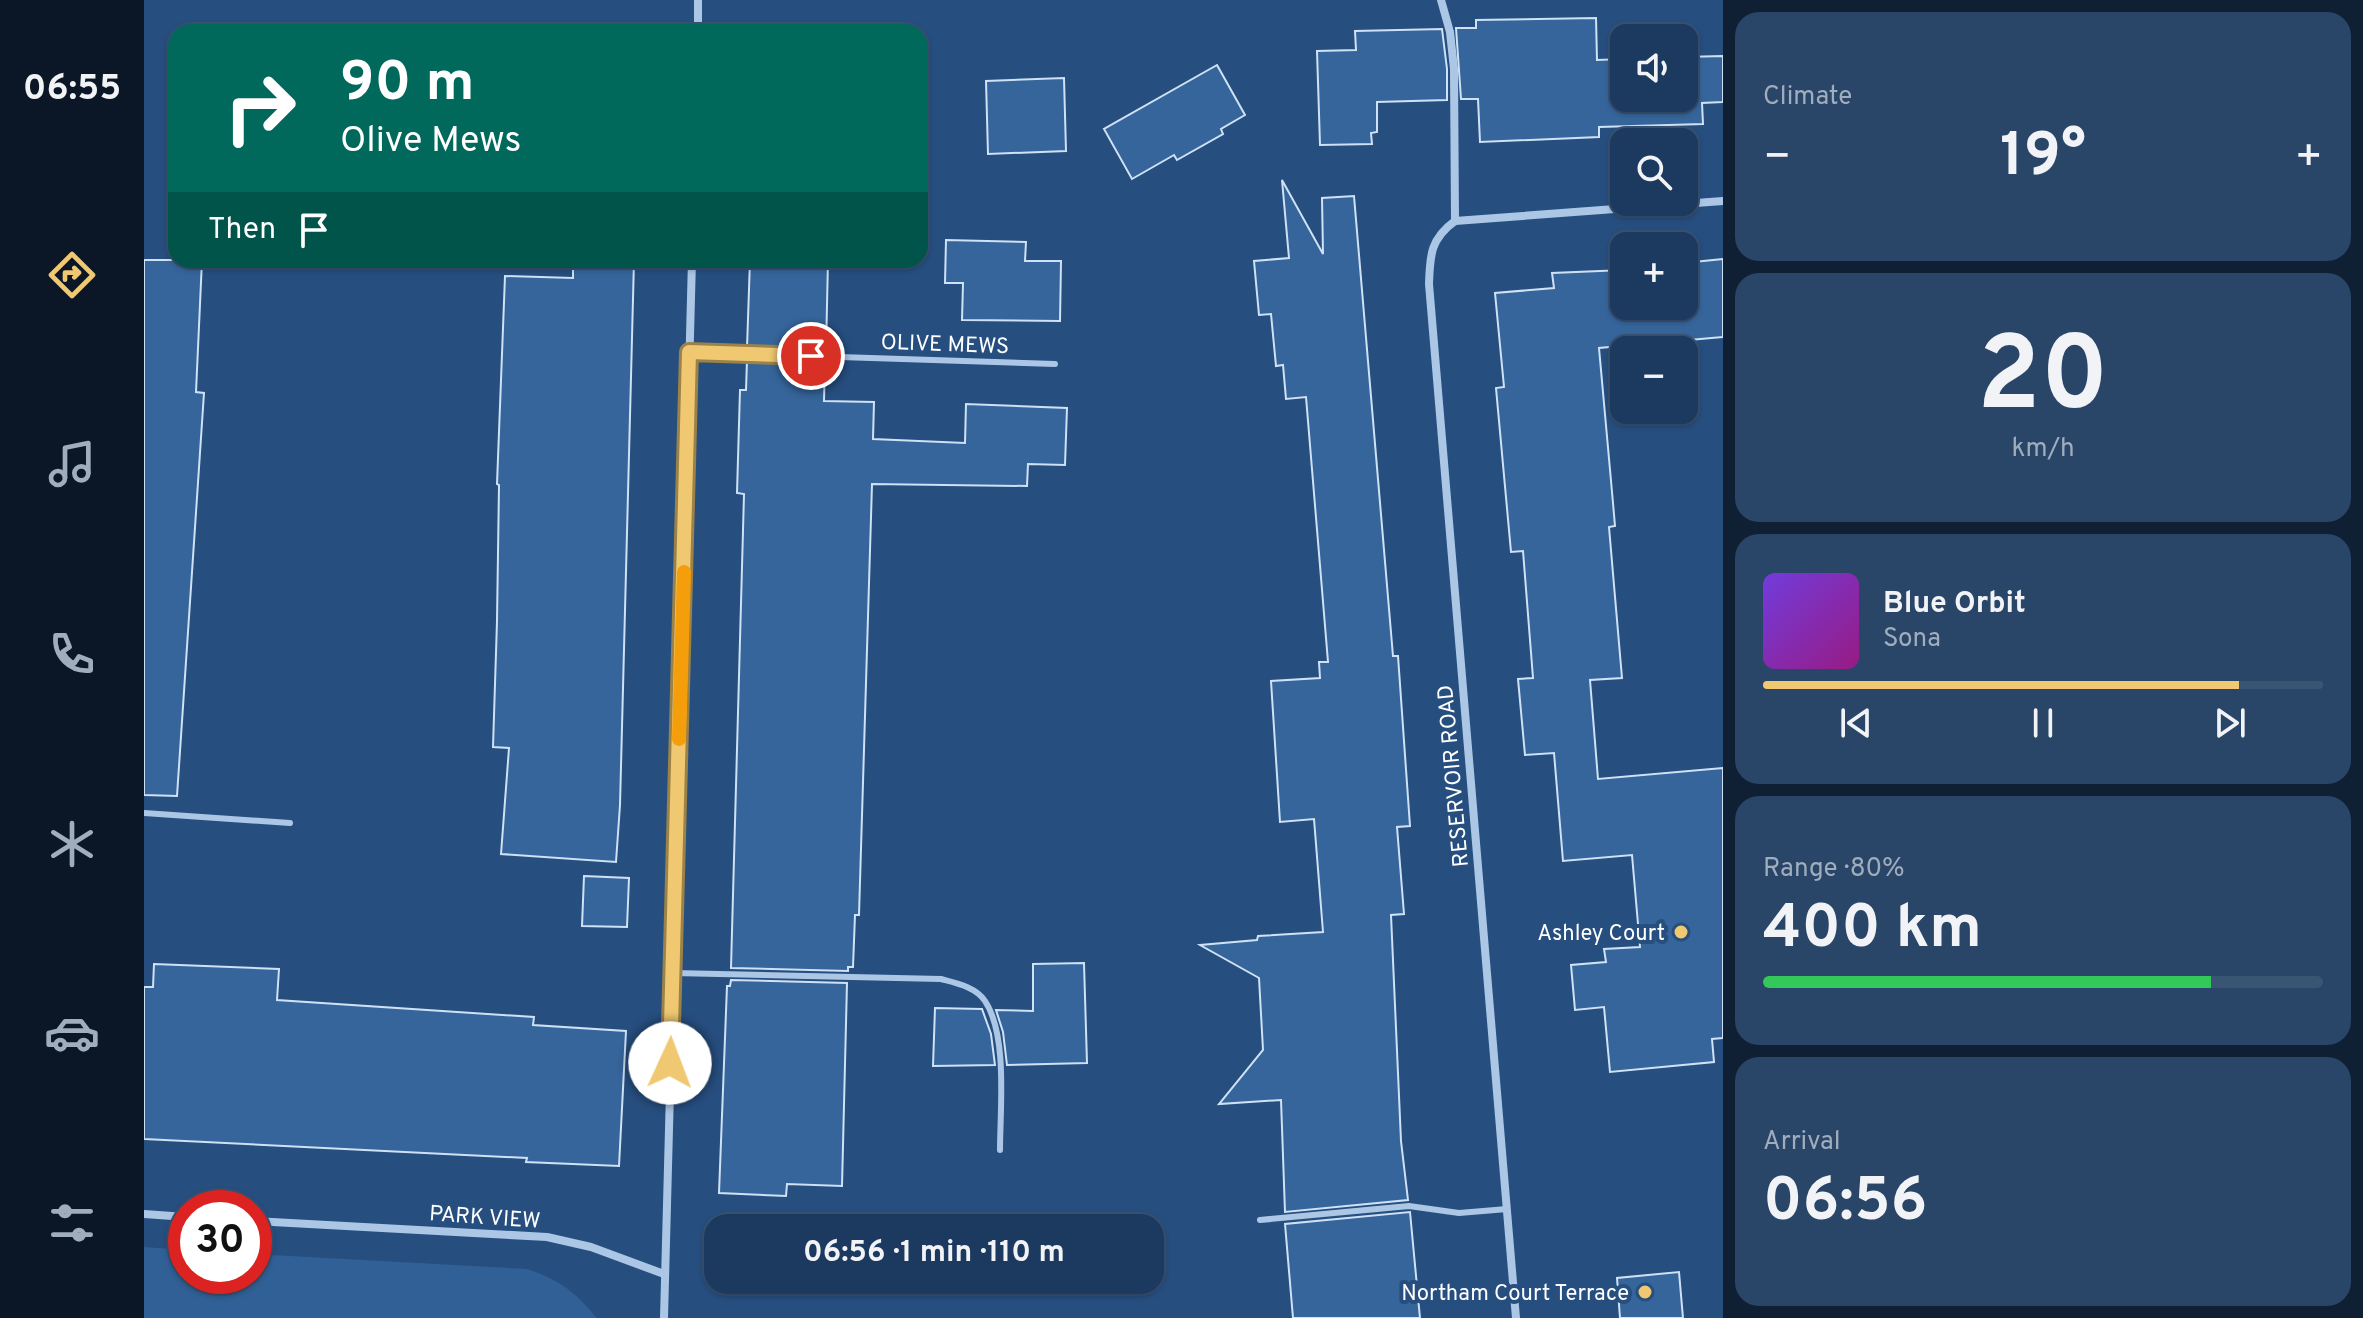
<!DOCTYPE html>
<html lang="en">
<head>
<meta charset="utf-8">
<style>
	body { margin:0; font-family:Overpass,sans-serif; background:#294568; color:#f1f3f6; height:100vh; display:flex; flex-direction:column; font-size:30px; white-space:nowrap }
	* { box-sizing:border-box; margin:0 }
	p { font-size:26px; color:#a0adbd }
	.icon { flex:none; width:44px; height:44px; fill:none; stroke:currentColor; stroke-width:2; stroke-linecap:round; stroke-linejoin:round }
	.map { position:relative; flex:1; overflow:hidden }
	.side { display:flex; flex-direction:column; gap:12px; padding:12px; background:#0f2034; width:640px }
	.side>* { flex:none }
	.guide { position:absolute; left:24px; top:24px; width:760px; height:244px; border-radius:24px; box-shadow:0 2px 6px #0004,0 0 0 2px #3a5474; background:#00695c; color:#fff; overflow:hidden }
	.controls { position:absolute; left:1466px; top:24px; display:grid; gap:16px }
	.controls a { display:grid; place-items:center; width:88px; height:88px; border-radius:16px; background:#1c3a5f; box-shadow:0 2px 6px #0004,0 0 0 2px #3a5474; font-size:40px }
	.speed { position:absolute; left:24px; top:1190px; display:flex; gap:16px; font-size:40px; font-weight:700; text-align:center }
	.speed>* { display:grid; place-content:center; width:104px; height:104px; border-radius:50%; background:#1c3a5f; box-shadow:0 2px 6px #0004,0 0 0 2px #3a5474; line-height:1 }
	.speed .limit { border:12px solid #d22; background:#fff; color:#111 }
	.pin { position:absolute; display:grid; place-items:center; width:68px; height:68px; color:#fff; margin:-34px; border:4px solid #fff; border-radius:50%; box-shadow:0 2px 8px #0007 }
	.me { position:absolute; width:88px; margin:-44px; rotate:2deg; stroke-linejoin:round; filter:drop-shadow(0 0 6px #0008) }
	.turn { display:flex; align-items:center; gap:28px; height:168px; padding:0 40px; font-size:36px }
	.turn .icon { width:104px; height:104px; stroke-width:2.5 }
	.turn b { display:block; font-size:56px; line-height:68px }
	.then { display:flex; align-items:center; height:76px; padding:0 40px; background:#0003; gap:16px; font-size:30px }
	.big { font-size:60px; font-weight:700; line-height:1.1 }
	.side .widget { flex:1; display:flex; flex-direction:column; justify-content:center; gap:12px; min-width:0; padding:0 28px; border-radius:24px; background:#294568 }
	.side .dial { align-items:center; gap:0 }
	.dial b { font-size:104px; line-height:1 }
	.song { display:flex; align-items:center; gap:24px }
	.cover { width:96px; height:96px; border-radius:12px; background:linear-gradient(135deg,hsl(260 70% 55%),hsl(310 70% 35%)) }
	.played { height:8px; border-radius:4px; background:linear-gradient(90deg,#efc871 85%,#3a5474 85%) }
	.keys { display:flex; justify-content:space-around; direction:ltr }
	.heat { display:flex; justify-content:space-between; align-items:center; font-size:44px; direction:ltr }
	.charge { height:12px; border-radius:6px; background:linear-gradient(90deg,#34c759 80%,#3a5474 0) }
	.trip { position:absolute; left:560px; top:1214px; width:460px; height:80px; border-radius:24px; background:#1c3a5f; box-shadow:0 2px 6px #0004,0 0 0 2px #3a5474; font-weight:700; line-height:80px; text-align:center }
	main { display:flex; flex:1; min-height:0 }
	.dock { display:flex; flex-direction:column; width:144px; justify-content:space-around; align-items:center; background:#0b1726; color:#a0adbd }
	.dock .icon { width:56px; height:56px }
	.dock .selected { color:#efc871 }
	.dock b { font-size:36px; color:#f1f3f6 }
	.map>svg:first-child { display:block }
</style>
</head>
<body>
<main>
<nav class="dock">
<b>06:55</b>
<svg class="icon selected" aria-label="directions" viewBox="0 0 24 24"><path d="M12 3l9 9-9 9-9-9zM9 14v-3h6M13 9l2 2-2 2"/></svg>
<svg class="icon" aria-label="music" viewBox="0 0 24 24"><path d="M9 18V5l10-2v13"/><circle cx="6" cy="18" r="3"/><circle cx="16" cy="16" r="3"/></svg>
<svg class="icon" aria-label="phone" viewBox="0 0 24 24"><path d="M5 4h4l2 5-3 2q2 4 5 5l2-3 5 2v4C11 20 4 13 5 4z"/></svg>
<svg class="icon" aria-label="climate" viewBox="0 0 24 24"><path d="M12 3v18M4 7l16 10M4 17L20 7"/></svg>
<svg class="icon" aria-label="car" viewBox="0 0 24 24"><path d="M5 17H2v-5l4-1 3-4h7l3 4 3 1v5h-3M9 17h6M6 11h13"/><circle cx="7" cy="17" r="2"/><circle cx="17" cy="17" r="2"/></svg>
<svg class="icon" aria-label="filters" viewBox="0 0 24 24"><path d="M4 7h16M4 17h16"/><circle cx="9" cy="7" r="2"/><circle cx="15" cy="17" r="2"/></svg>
</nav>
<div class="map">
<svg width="1579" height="1318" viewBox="0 0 1579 1318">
	<rect width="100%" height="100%" fill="#264e7f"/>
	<path fill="#306096" d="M0 1247 42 1250V1276H110V1254L383 1269C416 1280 431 1292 453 1318H0Z"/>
	<g fill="#36659b" stroke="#cfe1f5" stroke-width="2">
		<polygon points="1452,18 1453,60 1480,59 1480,98 1540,98 1540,57 1579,56 1579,102 1558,103 1559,124 1455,127 1455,137 1336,142 1334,99 1317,99 1312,28 1332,28 1332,20"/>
		<polygon points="1298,29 1303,69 1303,100 1233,102 1233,132 1227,133 1228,144 1176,145 1173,51 1212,50 1211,31"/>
		<polygon points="1073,65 1101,115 1077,129 1079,134 1033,160 1030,155 988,179 960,129"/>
		<polygon points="920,78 922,151 844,154 842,81"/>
		<polygon points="1138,180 1179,254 1178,198 1210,196 1249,656 1254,656 1266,826 1253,827 1260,914 1247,915 1257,1141 1264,1200 1141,1212 1137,1100 1075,1104 1119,1050 1115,978 1056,945 1113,940 1114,936 1179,932 1170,819 1136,822 1127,681 1176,678 1175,662 1184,662 1162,397 1142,399 1139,365 1132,366 1127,314 1115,315 1110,261 1145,258"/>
		<polygon points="802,240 882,242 881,261 917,261 916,321 818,320 819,283 801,283"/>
		<polygon points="1579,259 1579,337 1455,348 1469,503 1471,526 1465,527 1478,678 1446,680 1454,779 1579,768 1579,1038 1568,1039 1570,1062 1466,1072 1460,1007 1431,1010 1427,965 1462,962 1460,949 1496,947 1488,855 1419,861 1410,753 1381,755 1374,679 1389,678 1379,551 1367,552 1352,388 1360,387 1351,293 1410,288 1408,273 1480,270 1480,306 1540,306 1540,263"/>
		<polygon points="0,260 58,260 52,392 60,393 33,796 0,795"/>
		<polygon points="429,260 490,260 476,805 472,862 357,854 365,748 349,747 353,621 355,485 353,484 361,276 429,278"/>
		<polygon points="606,260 684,260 682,350 603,348"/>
		<polygon points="603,360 681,362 680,401 730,402 729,439 821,443 822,404 923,408 921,465 884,464 883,486 728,484 715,915 711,915 709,967 704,967 704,971 587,968 600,494 593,493 596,390 602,390"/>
		<polygon points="440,876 485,878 483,927 438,926"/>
		<polygon points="940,963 943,1063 863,1065 859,1032 852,1010 889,1011 889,964"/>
		<polygon points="10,964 135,969 133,1000 390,1017 389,1025 482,1031 475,1166 382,1162 383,1158 0,1139 0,987 9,987"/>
		<polygon points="587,980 703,983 698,1186 643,1184 642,1196 575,1193 583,986 586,986"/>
		<polygon points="791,1008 838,1009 847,1034 851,1065 789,1066"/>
		<polygon points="1266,1212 1276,1318 1149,1318 1141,1224"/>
		<polygon points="1535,1272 1539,1318 1476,1318 1473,1278"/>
	</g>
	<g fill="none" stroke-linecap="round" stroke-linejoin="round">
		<g stroke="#acc7e6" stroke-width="6">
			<polyline points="545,352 911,364"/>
			<polyline points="0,813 146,823"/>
			<path d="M529 973 797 979C812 983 832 987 841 1001 864 1036 856 1109 856 1150"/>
			<polyline points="1116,1220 1265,1206 1315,1213 1363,1209"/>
		</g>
		<g stroke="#acc7e6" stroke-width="8">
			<polyline points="1297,0 1306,32 1310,69 1311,221"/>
			<polyline points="554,32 554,0"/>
			<polyline points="0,1214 42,1217"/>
			<polyline points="110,1221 403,1237 447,1247 520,1274"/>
			<polyline points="520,1318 548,260"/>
			<path d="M1372 1318 1285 284C1286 256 1286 239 1311 221L1579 201"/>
		</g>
	</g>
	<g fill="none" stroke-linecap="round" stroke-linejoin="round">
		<g stroke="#9b8249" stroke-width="20">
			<polyline id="route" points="526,1063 545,352 667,356"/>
		</g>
		<use href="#route" stroke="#efc871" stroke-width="14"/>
		<polyline stroke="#f59e0b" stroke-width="14" points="535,739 540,572"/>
	</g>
	<g fill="#efc871" stroke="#264e7f" stroke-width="3">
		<circle cx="1537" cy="932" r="8"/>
		<circle cx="1501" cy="1292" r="8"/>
	</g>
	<g text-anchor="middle" stroke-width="8" stroke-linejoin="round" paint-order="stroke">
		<g font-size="22" fill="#fff" stroke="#264e7f">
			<text transform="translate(801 343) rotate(2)" y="8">OLIVE MEWS</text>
			<text transform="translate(1308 776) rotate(-95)" y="8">RESERVOIR ROAD</text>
			<text transform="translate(341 1216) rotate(4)" y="8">PARK VIEW</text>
		</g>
		<g font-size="22" fill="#fff" stroke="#264e7f" text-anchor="end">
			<text x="1521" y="940">Ashley Court</text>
			<text x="1485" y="1300">Northam Court Terrace</text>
		</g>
	</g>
</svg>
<div class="controls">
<a><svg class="icon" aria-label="sound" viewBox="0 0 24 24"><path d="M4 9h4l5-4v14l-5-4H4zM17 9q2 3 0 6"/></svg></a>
<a><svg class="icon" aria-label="search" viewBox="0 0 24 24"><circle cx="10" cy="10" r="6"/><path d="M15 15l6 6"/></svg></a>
<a>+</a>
<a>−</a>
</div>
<div class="speed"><div class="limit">30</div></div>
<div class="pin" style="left:667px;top:356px;background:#d93025"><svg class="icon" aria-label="arrive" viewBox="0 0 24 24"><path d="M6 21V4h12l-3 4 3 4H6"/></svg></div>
<svg class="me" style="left:526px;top:1063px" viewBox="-20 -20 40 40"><circle r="19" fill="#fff"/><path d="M0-13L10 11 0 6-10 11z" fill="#efc871"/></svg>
<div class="trip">06:56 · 1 min · 110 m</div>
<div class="guide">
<div class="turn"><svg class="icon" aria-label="right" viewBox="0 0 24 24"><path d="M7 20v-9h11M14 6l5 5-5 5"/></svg><div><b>90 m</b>Olive Mews</div></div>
<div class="then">Then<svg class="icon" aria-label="arrive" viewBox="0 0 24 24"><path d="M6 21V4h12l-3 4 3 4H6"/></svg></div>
</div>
</div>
<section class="side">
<div class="widget"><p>Climate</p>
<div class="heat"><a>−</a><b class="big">19°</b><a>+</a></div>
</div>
<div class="widget dial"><b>20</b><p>km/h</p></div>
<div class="widget">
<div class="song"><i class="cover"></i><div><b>Blue Orbit</b><p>Sona</p></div></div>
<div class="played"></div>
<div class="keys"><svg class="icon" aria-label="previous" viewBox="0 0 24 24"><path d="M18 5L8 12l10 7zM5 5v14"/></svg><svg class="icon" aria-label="pause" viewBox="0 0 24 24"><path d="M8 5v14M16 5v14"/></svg><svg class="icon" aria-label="next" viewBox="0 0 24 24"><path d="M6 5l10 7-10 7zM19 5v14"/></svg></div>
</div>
<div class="widget"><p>Range · 80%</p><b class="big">400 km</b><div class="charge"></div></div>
<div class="widget"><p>Arrival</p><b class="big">06:56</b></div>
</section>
</main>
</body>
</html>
